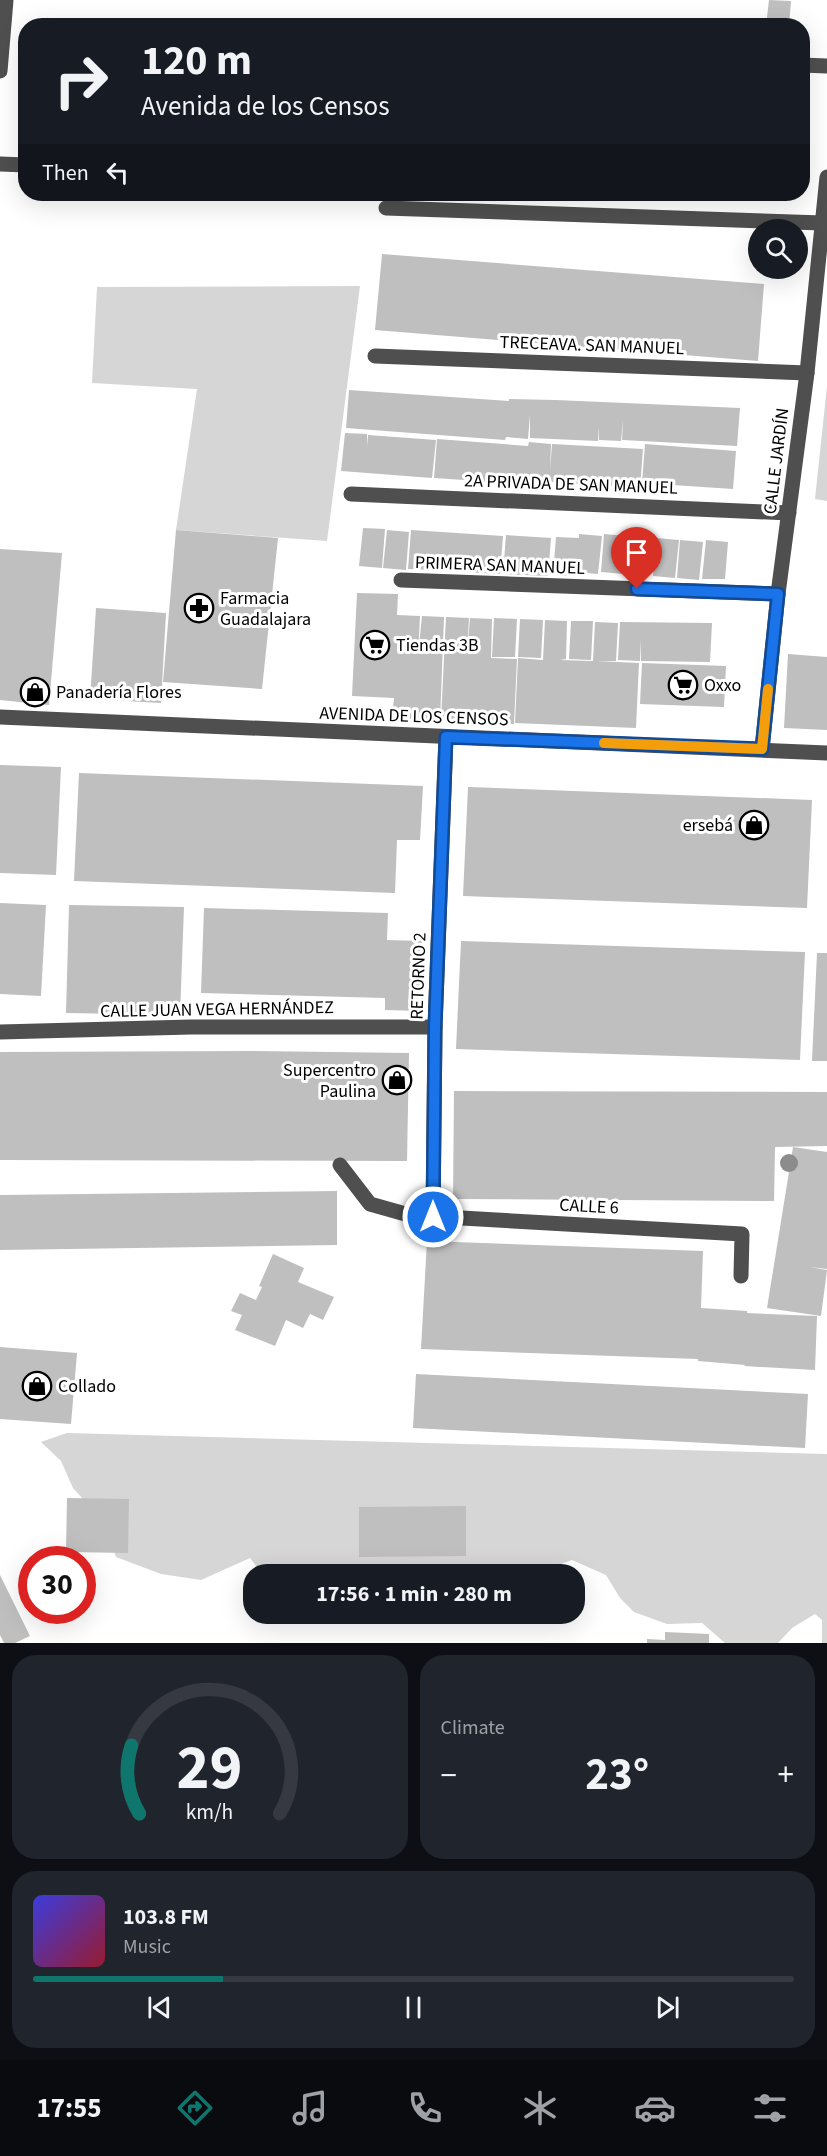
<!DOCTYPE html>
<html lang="en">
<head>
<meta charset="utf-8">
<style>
	body { margin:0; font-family:"Source Sans 3",sans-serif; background:#20242c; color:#f1f3f6; height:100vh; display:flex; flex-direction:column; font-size:22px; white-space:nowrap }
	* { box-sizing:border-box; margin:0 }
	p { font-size:20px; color:#9ea1a6 }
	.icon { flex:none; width:33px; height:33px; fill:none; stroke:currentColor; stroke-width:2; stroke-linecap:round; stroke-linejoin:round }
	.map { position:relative; height:1643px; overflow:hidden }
	.details { display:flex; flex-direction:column; gap:12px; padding:12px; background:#0d0f14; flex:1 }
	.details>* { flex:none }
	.guide { position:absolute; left:18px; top:18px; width:792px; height:183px; border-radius:24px; box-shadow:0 6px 24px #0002; background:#171b24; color:#f1f3f6; overflow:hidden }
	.buttons { position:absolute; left:748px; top:219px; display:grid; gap:12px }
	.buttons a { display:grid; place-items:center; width:60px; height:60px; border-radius:50%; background:#171b24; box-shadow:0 6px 24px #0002; font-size:30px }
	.speed { position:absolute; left:18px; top:1546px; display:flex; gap:12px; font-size:30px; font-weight:700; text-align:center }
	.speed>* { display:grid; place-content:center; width:78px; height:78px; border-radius:50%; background:#171b24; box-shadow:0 6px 24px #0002; line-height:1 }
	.speed .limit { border:9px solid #d22; background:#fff; color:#111 }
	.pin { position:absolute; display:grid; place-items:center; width:51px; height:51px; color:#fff; margin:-62px -26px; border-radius:50% 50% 50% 0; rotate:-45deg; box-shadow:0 0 6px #0007 }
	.pin .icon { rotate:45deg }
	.me { position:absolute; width:66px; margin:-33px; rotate:0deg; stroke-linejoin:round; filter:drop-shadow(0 0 4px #0008) }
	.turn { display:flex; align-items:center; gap:21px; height:126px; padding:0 24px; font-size:27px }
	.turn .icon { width:78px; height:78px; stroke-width:2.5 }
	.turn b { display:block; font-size:42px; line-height:51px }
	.then { display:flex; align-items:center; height:57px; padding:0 24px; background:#0003; gap:12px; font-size:22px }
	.big { font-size:45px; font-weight:700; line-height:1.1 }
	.details .tile { flex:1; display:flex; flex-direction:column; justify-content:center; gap:9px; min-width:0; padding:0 21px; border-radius:24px; background:#20242c }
	.details .dial { align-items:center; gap:0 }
	.dial svg { height:156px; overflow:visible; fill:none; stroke:#363941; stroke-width:7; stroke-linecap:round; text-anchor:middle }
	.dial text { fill:#f1f3f6; stroke:none }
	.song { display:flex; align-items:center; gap:18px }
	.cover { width:72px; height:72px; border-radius:9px; background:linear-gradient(135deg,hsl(240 70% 55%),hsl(350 70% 35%)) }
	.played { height:6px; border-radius:3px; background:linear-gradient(90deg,#0f766e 25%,#363941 25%) }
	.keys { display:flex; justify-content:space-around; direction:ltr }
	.heat { display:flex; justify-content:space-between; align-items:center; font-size:33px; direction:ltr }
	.details .tiles { flex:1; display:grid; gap:12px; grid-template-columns:1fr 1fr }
	.tile:last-child { grid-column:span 2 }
	.trip { position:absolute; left:243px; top:1564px; width:342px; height:60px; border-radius:24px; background:#171b24; box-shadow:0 6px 24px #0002; font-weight:700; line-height:60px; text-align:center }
	.dock { display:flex; height:96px; justify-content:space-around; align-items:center; background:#090b0e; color:#9ea1a6 }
	.dock .icon { width:42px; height:42px }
	.dock .selected { color:#0f766e }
	.dock b { font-size:27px; color:#f1f3f6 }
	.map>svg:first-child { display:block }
</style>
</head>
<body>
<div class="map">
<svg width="827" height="1643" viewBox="0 0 827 1643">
	<rect width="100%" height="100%" fill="#fff"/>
	<g fill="#d6d6d6">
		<polygon points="360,286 327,541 176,530 197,389 92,383 97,287"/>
		<polygon points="827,386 827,501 815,499"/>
		<path d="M67 1433 827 1454V1643H822V1620L815 1614 792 1628 778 1643H725L702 1623 667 1624 634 1612 620 1598 606 1575 572 1560 558 1565 550 1575H476L474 1571C440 1577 431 1574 399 1565L393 1575H263L250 1558 201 1580 161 1574 116 1557 103 1521 73 1488 61 1461 41 1442Z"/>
	</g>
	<g fill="#bfbfbf">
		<polygon points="769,0 791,1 789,26 766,26"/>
		<polygon points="382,254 764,284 758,361 375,330"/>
		<polygon points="349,390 509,401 509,399 556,400 740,408 737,446 622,440 623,419 621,441 599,440 599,427 598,441 530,438 530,415 528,439 506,437 505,440 346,428"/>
		<polygon points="345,433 367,434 367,446 368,435 436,440 432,478 341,471"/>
		<polygon points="437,439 528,446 529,442 551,444 550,470 552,444 643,449 640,488 525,480 524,484 434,478"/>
		<polygon points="645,444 736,451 733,489 642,483"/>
		<polygon points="363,528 385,529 382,568 359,566"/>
		<polygon points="176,530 278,538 262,689 163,682"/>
		<polygon points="387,530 409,532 406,570 383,568"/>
		<polygon points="411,530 503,536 500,574 431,570 433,538 431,570 408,569"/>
		<polygon points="579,534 602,536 598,574 575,572 575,576 553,575 556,537 579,538"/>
		<polygon points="604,534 627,536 623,574 601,572"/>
		<polygon points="506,535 551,538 548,576 503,574"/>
		<polygon points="629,535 652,537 649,575 626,574"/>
		<polygon points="656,538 679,540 675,578 653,576"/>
		<polygon points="680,540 703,542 699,580 677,578"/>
		<polygon points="706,540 728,542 725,579 702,579"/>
		<polygon points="0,549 62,553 49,705 0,700"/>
		<polygon points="357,593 398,594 397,615 420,616 418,655 422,616 444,617 440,721 392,718 394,698 352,696"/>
		<polygon points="96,608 166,613 161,703 90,699"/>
		<polygon points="446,617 469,618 467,657 470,618 492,619 491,658 517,659 514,724 441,720"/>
		<polygon points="494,618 517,619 515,657 492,657"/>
		<polygon points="520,619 543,620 541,658 518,657"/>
		<polygon points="545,620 567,621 566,659 560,660 591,661 593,661 595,622 618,623 616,661 596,661 639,663 636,728 515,723 518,658 543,660"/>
		<polygon points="571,621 593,621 591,660 569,659"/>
		<polygon points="620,622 712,623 710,662 641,661 641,639 640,661 618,660"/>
		<polygon points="788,654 827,657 827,730 784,728"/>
		<polygon points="642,663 726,666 724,707 640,704"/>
		<polygon points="0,765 61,767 56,875 0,873"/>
		<polygon points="79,773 423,786 420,840 397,840 395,893 74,881"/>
		<polygon points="468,787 812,800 807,908 463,896"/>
		<polygon points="0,903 46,905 41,996 0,994"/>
		<polygon points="69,905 184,907 180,1015 66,1013"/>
		<polygon points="204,908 388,913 387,940 422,941 420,1011 385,1010 385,998 201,993"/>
		<polygon points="461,941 805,952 800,1060 456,1049"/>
		<polygon points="817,953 827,953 827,1061 812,1061"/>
		<polygon points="248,1051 409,1053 407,1161 0,1160 0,1052"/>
		<polygon points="454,1091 827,1092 827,1146 775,1147 774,1201 453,1199"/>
		<polygon points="793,1147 827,1152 827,1269 809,1267 827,1270 821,1316 767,1308"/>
		<polygon points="337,1191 337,1245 0,1250 0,1195"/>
		<polygon points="427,1241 703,1251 701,1308 747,1311 747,1313 817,1316 815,1370 744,1366 745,1365 698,1361 698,1359 421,1349"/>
		<polygon points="273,1254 304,1268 298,1282 334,1297 323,1320 310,1314 303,1328 286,1320 275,1346 235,1330 242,1315 231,1311 240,1293 256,1300 262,1287 259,1286"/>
		<polygon points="0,1347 77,1353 71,1424 0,1419"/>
		<polygon points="416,1374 808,1394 805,1448 413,1428"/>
		<polygon points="67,1498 129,1499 128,1553 66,1552"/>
		<polygon points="466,1506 466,1556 359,1557 359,1507"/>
		<polygon points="0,1575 30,1636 15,1643 4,1643 0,1635"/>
		<polygon points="665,1632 709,1634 709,1643 647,1643 647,1639 665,1640"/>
	</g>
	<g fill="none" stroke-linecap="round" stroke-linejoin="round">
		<g stroke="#4f4f4f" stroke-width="15">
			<polyline points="802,65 827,66"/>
			<polyline points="0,71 6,0"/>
			<polyline points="0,164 26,165"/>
			<polyline points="386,208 823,223"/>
			<polyline points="375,356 807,373"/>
			<polyline points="351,494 789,513"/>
			<polyline points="401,580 778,594"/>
			<polyline points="0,717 827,753"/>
			<polyline points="762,749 778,594 807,373 827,177"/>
			<polyline points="0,1032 191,1027 435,1027"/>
			<polyline points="340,1165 370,1204 409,1215 742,1234 741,1276"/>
			<polyline points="433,1217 435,1027 446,737"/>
		</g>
	</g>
	<circle fill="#8c8c8c" cx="789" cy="1163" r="9"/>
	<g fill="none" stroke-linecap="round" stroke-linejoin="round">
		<g stroke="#114b97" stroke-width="15">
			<polyline id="route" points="433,1217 435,1027 446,737 762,749 778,594 637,589"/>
		</g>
		<use href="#route" stroke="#1a73e8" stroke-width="10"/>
		<polyline stroke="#f59e0b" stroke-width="10" points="604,743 762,749 768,689"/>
	</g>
	<defs>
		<g id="pharmacy-ring" transform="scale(1.5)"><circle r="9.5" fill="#fff" stroke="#000" stroke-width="1.5"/><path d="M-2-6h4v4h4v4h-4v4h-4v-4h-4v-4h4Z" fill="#000"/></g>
		<g id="supermarket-ring" transform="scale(1.5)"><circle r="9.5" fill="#fff" stroke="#000" stroke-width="1.5"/><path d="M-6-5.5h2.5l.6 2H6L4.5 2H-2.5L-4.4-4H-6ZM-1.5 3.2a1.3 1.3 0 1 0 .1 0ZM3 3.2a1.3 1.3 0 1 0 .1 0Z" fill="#000"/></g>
		<g id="shop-ring" transform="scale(1.5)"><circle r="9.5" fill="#fff" stroke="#000" stroke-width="1.5"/><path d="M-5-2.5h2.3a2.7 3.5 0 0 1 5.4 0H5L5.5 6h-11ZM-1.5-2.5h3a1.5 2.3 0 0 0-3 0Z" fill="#000"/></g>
	</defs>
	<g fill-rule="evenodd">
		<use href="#pharmacy-ring" x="199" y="608"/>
		<use href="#supermarket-ring" x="375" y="645"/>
		<use href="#supermarket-ring" x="683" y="685"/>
		<use href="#shop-ring" x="35" y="692"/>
		<use href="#shop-ring" x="754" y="825"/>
		<use href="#shop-ring" x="397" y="1080"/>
		<use href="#shop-ring" x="37" y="1386"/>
	</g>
	<g text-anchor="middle" stroke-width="6" stroke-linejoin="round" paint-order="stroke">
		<g font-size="18" fill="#000" stroke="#fff">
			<text transform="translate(592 345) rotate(2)" y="6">TRECEAVA. SAN MANUEL</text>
			<text transform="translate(776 461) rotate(-83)" y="6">CALLE JARDÍN</text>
			<text transform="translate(571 484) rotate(2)" y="6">2A PRIVADA DE SAN MANUEL</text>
			<text transform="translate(500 565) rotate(2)" y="6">PRIMERA SAN MANUEL</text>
			<text transform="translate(414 716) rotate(2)" y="6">AVENIDA DE LOS CENSOS</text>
			<text transform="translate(418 976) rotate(-88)" y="6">RETORNO 2</text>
			<text transform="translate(217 1009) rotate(-1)" y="6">CALLE JUAN VEGA HERNÁNDEZ</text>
			<text transform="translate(589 1206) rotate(3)" y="6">CALLE 6</text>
		</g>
		<g font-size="18" fill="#000" stroke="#fff" text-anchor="start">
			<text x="220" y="604">Farmacia<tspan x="220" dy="21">Guadalajara</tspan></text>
			<text x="396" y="651">Tiendas 3B</text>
			<text x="704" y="691">Oxxo</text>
			<text x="56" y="698">Panadería Flores</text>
			<text x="733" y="831" text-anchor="end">ersebá</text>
			<text x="376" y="1076" text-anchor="end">Supercentro<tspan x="376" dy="21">Paulina</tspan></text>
			<text x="58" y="1392">Collado</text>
		</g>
	</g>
</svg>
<div class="buttons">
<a><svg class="icon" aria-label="search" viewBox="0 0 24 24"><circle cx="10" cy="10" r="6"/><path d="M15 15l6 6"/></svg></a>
</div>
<div class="speed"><div class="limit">30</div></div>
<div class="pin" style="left:637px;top:589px;background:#d93025"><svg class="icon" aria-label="arrive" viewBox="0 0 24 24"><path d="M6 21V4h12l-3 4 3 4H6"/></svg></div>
<svg class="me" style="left:433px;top:1217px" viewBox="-20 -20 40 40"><circle r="17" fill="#1a73e8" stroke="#fff" stroke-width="3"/><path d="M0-11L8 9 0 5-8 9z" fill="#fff"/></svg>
<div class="trip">17:56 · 1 min · 280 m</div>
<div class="guide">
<div class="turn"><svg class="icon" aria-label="right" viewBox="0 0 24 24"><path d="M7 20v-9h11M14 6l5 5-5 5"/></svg><div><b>120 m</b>Avenida de los Censos</div></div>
<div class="then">Then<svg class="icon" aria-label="left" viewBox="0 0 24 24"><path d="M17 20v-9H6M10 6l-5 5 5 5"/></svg></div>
</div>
</div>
<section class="details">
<div class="tiles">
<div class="tile dial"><svg viewBox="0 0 100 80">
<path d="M14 69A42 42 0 1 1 86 69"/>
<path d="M14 69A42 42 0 0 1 10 34" stroke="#0f766e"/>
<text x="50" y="56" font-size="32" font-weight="700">29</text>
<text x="50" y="72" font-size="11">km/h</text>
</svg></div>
<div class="tile"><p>Climate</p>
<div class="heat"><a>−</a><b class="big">23°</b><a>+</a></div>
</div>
<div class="tile">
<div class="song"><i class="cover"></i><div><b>103.8 FM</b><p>Music</p></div></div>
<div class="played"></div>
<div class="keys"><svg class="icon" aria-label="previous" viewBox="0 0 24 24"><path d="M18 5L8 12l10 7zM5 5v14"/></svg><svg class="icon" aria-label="pause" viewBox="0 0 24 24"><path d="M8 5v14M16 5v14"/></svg><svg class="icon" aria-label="next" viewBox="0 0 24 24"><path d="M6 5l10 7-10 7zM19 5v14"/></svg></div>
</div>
</div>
</section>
<nav class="dock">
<b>17:55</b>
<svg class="icon selected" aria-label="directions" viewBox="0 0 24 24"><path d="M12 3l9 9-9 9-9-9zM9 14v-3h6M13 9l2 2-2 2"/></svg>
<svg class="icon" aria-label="music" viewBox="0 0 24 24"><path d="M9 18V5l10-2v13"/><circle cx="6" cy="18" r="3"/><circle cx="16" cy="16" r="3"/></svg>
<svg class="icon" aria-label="phone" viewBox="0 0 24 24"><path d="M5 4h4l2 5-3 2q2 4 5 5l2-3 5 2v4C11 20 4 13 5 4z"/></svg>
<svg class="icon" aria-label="climate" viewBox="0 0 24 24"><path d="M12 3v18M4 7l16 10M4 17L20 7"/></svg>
<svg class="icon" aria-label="car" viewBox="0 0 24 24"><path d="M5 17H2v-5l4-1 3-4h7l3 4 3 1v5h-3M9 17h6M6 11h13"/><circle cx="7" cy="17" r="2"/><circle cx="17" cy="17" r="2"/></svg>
<svg class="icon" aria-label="filters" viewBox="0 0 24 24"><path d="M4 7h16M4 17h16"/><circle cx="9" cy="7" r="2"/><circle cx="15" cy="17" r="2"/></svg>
</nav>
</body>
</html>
